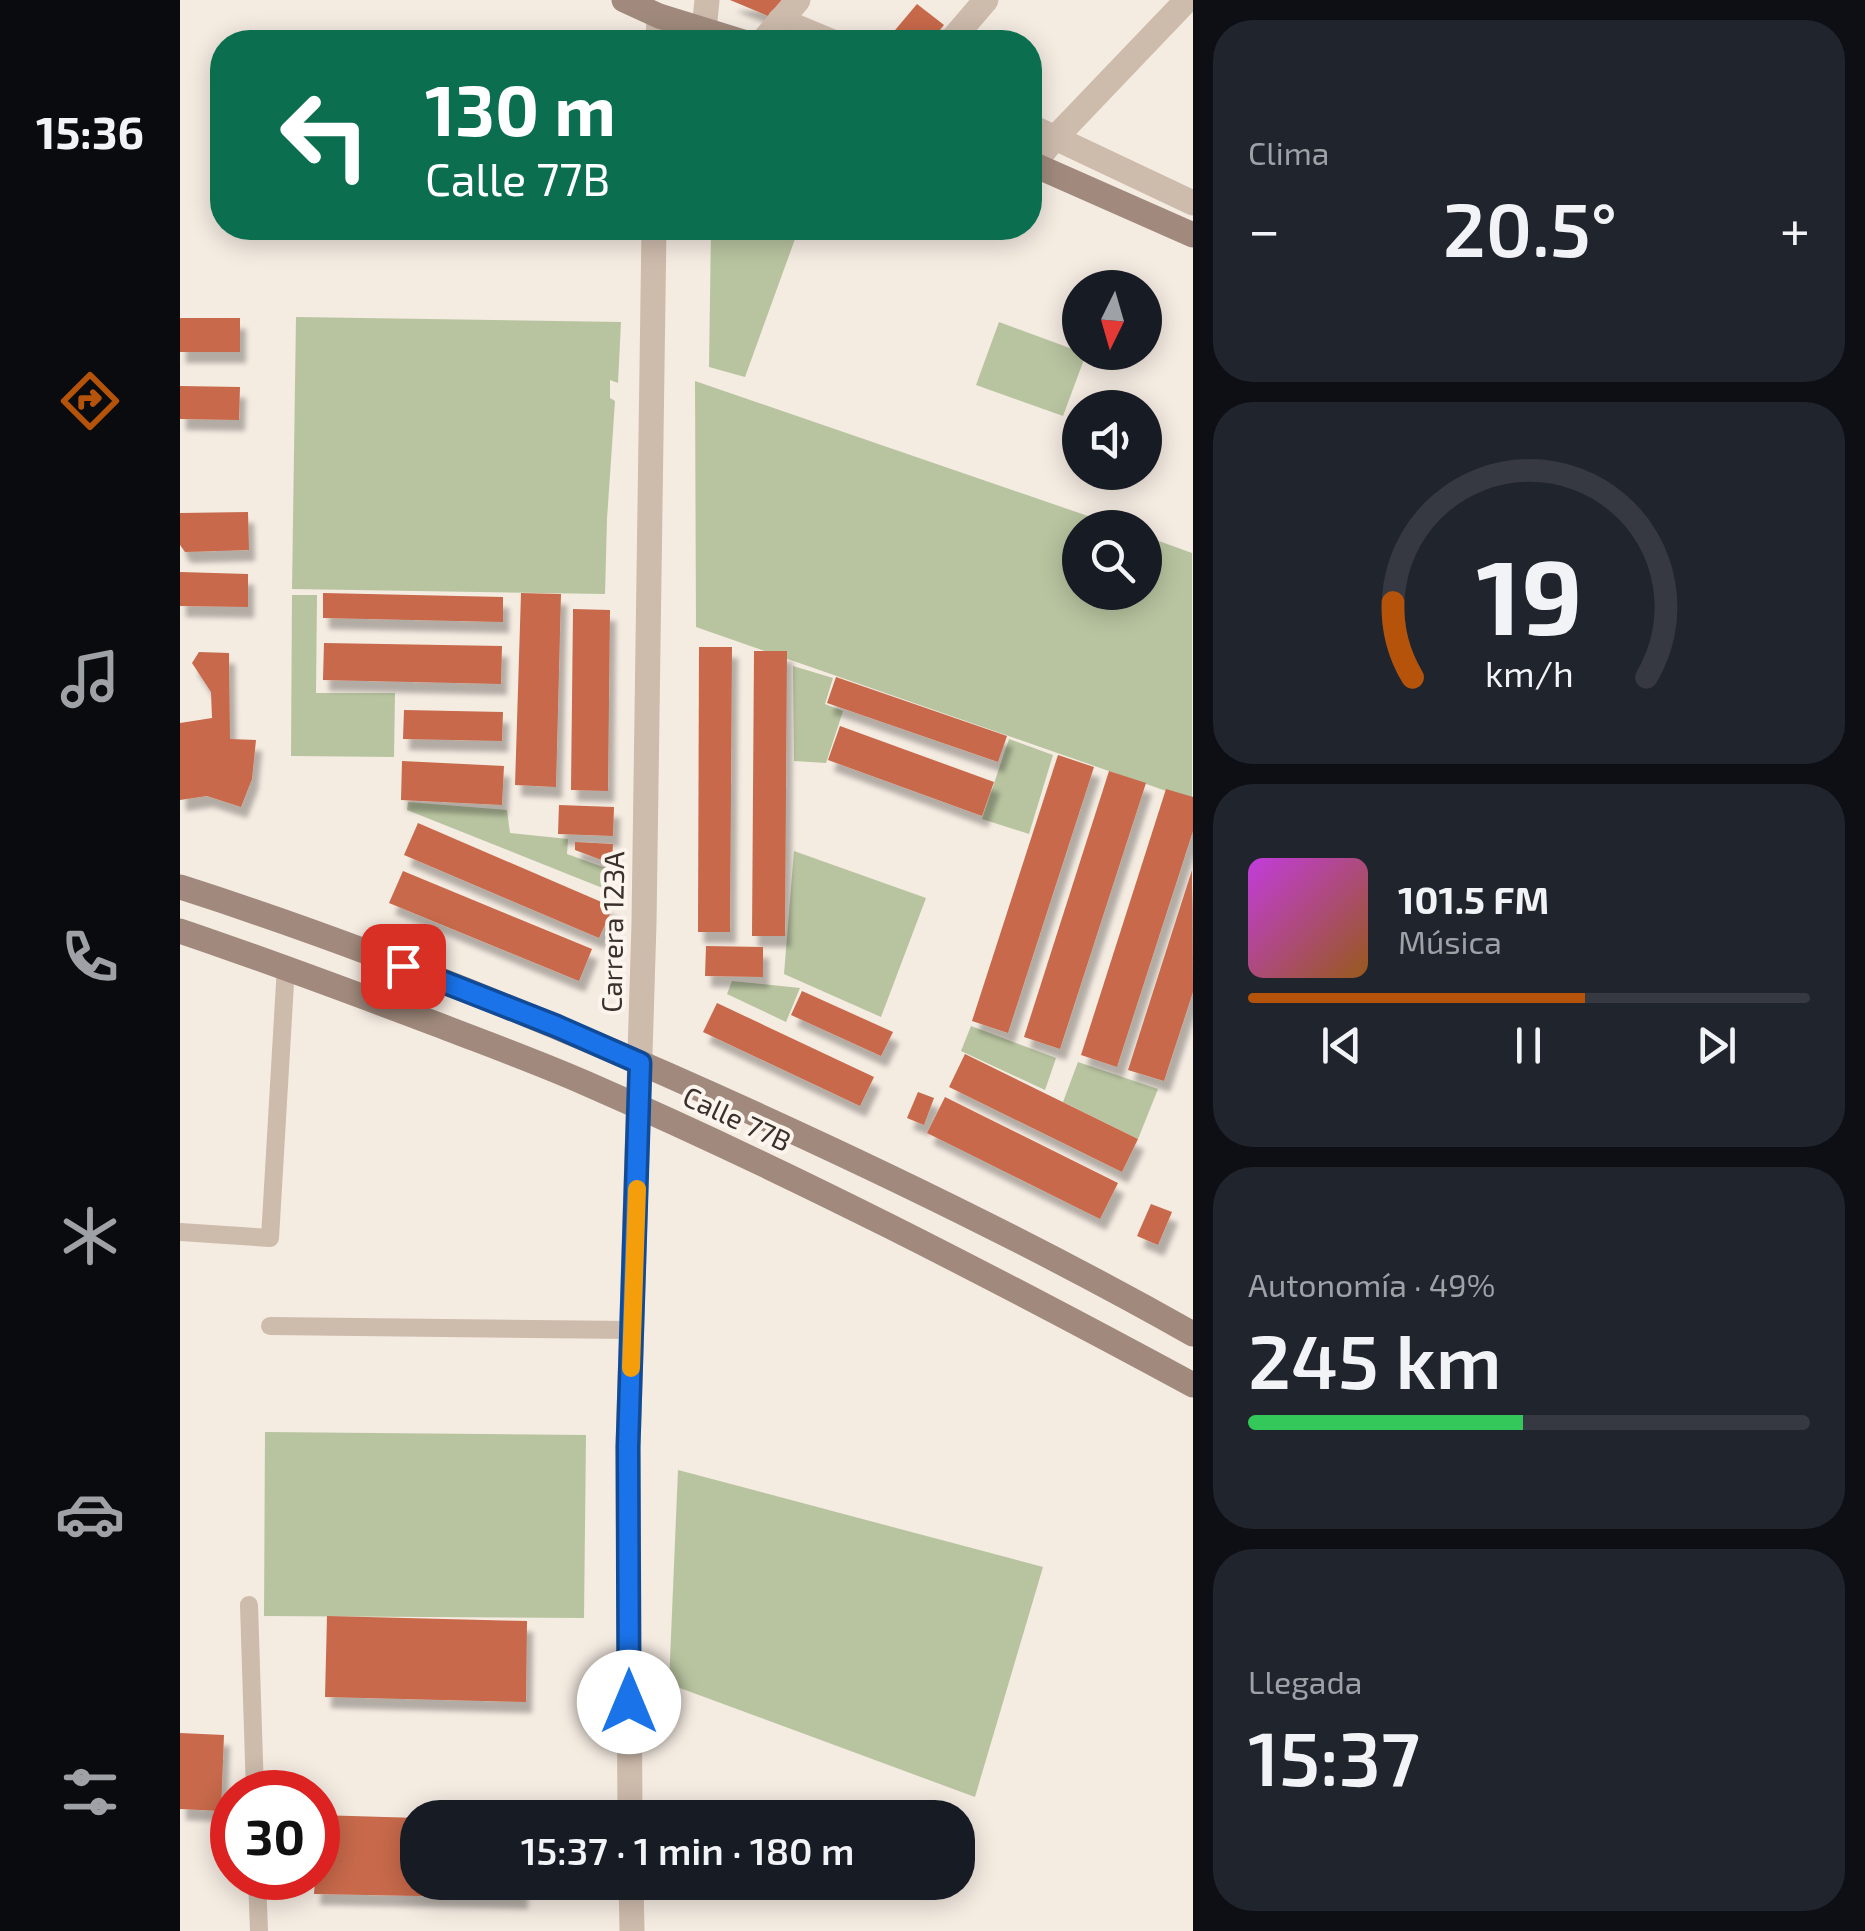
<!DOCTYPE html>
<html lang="es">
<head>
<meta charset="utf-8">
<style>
	body { margin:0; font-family:"Exo 2",sans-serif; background:#20242c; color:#f1f3f6; height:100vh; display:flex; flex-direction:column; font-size:38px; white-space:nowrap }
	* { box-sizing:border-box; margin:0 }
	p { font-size:32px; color:#9ea1a6 }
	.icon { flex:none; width:55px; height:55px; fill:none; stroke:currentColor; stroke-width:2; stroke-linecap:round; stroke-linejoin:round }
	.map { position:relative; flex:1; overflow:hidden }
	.panel { display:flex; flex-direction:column; gap:20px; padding:20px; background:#0d0f14; width:672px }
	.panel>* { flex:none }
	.hud { position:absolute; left:30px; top:30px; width:832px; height:210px; border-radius:40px; box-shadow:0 5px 25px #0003; background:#0b6e4f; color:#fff; overflow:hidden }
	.needle { width:65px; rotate:185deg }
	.tools { position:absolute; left:882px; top:270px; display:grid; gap:20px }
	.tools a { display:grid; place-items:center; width:100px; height:100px; border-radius:50%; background:#171b24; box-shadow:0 5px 25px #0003; font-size:50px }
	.speed { position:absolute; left:30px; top:1770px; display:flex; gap:20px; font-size:50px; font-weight:700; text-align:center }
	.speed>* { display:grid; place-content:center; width:130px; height:130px; border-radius:50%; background:#171b24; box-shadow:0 5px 25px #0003; line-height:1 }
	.speed .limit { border:15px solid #d22; background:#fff; color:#111 }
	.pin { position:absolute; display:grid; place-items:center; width:85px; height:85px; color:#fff; margin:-42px; border-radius:20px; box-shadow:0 5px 15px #0006 }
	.me { position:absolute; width:110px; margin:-55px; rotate:0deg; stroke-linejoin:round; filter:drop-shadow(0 0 8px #0008) }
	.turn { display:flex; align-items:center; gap:35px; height:210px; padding:0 50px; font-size:45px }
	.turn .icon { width:130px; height:130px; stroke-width:2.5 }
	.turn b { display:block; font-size:70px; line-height:85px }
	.big { font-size:75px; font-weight:600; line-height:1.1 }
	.panel .widget { flex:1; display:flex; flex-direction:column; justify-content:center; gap:15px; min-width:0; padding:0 35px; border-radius:40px; background:#20242c }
	.panel .dial { align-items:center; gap:0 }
	.dial svg { height:260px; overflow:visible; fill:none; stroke:#363941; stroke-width:7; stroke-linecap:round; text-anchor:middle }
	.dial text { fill:#f1f3f6; stroke:none }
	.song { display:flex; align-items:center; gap:30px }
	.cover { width:120px; height:120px; border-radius:15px; background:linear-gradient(135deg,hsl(290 70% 55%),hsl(30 70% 35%)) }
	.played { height:10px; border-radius:5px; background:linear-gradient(90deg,#b45309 60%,#363941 60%) }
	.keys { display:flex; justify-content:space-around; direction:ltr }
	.heat { display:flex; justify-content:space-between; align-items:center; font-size:55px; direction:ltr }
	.charge { height:15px; border-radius:8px; background:linear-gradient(90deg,#34c759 49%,#363941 0) }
	.trip { position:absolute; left:220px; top:1800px; width:575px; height:100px; border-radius:40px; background:#171b24; box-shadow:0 5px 25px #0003; font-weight:600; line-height:100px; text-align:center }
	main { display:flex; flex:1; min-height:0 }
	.tabs { display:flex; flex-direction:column; width:180px; justify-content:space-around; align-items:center; background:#090b0e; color:#9ea1a6 }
	.tabs .icon { width:70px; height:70px }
	.tabs .on { color:#b45309 }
	.tabs b { font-size:45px; color:#f1f3f6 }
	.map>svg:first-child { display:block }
</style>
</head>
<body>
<main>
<nav class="tabs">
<b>15:36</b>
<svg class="icon on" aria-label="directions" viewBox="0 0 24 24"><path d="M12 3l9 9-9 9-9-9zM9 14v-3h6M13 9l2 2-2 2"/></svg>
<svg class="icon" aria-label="music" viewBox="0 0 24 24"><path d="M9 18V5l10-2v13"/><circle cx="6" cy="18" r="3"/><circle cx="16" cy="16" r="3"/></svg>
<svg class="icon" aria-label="phone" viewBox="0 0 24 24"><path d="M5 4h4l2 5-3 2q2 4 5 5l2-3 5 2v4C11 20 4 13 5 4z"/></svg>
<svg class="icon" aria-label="climate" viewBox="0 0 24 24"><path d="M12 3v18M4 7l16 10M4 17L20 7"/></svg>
<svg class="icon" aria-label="car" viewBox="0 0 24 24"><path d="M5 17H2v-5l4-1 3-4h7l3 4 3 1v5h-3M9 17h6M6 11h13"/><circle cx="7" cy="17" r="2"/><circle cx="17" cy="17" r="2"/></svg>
<svg class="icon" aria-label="filters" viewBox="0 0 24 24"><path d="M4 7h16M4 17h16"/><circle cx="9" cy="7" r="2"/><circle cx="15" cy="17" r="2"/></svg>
</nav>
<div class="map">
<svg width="1013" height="1931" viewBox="0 0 1013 1931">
	<defs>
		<filter id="shadow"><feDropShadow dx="6" dy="11" stdDeviation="2.5" flood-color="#0004"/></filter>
	</defs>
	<rect width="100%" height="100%" fill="#f4ebe1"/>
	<g fill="#b8c4a0">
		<polygon points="531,228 619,228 565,377 529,367"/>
		<polygon points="116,317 441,322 438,383 430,380 430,398 435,401 427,519 425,594 112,589"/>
		<polygon points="819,322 906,354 883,416 796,385"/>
		<polygon points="515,381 940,527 900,528 900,592 965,592 965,536 1012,553 1012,800 516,627"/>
		<polygon points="112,595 137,595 136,693 215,693 214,757 111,756"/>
		<polygon points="613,666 653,678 645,704 663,711 646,763 614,761"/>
		<polygon points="829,739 873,755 849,834 802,819"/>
		<polygon points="228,802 327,810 330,833 388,839 387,854 431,870 430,891 227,810"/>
		<polygon points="614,851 746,898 701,1017 604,974"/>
		<polygon points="552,981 620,988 606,1022 547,994"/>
		<polygon points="791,1026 876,1058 865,1090 781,1051"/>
		<polygon points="898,1062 978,1089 958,1139 883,1102"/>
		<polygon points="85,1432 406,1435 404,1618 84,1616"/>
		<polygon points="498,1470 863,1567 795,1797 489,1684"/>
	</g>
	<g fill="#c8694b" filter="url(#shadow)">
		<polygon points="550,0 602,0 588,16"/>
		<polygon points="737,4 764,25 750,42 705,42"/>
		<rect x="0" y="318" width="60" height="34"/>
		<polygon points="0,386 60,387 59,420 0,419"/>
		<polygon points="68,512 69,550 5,552 0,545 0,513"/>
		<polygon points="0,572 68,574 68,607 0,606"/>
		<polygon points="143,593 323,597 323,622 143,618"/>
		<polygon points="341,593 381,594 376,787 335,785"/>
		<polygon points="393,609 430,610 428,791 391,790"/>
		<polygon points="144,643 322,646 321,684 143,680"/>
		<polygon points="519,647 552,647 550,932 518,932"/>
		<polygon points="574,651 607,651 605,936 572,936"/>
		<polygon points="19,652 49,653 50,739 76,740 72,779 61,807 27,796 0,800 0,723 32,718 31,692 12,663"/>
		<polygon points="656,677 827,736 818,762 647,703"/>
		<polygon points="224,710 323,712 322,741 223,739"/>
		<polygon points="660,726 814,782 802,816 648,760"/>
		<polygon points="878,755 914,767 828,1033 792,1021"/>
		<polygon points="222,761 324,766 322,805 221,800"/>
		<polygon points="929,771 966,783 880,1049 844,1037"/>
		<polygon points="986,789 1013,797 1013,831 937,1067 901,1055"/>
		<polygon points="379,805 434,807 433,836 378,834"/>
		<polygon points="238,823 433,907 419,938 224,855"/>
		<polygon points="395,842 433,844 432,864 395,850"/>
		<polygon points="1012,870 1013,992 984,1081 948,1070"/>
		<polygon points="223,871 412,949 399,981 209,903"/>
		<polygon points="526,946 583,947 583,977 525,976"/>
		<polygon points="622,991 713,1032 701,1056 611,1015"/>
		<polygon points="537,1003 694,1077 680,1106 523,1032"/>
		<polygon points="785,1054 958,1139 942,1172 769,1087"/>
		<polygon points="738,1092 754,1098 744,1125 727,1118"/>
		<polygon points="765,1097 938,1183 920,1219 747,1133"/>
		<polygon points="971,1204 992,1212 978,1245 957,1236"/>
		<polygon points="147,1616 347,1621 346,1702 145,1697"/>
		<polygon points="0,1733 44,1735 41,1811 0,1809"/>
		<polygon points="138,1815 238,1818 238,1882 342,1882 342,1898 134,1894 135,1878 138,1878"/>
	</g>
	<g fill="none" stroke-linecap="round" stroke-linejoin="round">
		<g stroke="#cdbbac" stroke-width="18">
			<polyline points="0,1232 90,1238 106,966"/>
			<polyline points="90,1326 452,1330"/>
			<polyline points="69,1605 75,1792"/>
			<polyline points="77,1878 79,1931"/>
		</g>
		<g stroke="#cdbbac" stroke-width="25">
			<polyline points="600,20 653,42"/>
			<polyline points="524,30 527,0"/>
			<polyline points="478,42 479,16"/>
			<polyline points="582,42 618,0"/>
			<polyline points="770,42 806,0"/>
			<polyline points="850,126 1013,203"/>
			<polyline points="853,164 875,138 1007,0"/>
			<polyline points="450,1818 448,1447 464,923 474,228"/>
			<polyline points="451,1882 452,1931"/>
		</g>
		<g stroke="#a18a7d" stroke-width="25">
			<polyline points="444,0 479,16 563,42"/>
			<polyline points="850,163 1013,235"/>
			<path d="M0 887C166 940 329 1005 488 1075 667 1154 843 1238 1013 1334"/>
			<path d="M0 931C86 960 171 992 256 1024 305 1043 355 1061 403 1082 612 1173 813 1277 1013 1385"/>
		</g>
	</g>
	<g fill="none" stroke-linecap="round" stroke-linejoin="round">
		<g stroke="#114b97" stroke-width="25">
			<polyline id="route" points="223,966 376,1026 460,1063 448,1447 449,1702"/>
		</g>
		<use href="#route" stroke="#1a73e8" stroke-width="18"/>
		<polyline stroke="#f59e0b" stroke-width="18" points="451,1368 457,1189"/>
	</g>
	<g text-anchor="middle" stroke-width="8" stroke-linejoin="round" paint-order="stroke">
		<g font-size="28" fill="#3b302b" stroke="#fbf5ee">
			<text transform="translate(433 932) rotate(-89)" y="10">Carrera 123A</text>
			<text transform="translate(557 1119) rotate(25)" y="10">Calle 77B</text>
		</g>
	</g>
</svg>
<div class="tools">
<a><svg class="needle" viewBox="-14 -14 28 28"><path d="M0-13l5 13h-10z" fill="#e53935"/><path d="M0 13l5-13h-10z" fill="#9ea1a6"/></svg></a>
<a><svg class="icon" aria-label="sound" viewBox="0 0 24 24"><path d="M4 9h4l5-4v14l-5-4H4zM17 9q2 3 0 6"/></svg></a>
<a><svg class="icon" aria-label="search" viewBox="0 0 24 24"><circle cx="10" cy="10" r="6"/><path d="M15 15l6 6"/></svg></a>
</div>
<div class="speed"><div class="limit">30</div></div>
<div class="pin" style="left:223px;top:966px;background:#d93025"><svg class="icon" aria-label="arrive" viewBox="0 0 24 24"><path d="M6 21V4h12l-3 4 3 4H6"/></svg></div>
<svg class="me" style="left:449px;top:1702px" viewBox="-20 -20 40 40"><circle r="19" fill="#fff"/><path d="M0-13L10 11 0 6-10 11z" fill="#1a73e8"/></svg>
<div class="trip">15:37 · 1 min · 180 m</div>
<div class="hud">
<div class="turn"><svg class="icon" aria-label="left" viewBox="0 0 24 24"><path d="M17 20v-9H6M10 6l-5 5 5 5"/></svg><div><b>130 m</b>Calle 77B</div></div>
</div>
</div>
<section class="panel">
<div class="widget"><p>Clima</p>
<div class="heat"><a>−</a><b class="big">20.5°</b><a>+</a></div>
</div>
<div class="widget dial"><svg viewBox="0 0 100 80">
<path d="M14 69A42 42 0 1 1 86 69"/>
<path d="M14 69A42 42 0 0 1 8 46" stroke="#b45309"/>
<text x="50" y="56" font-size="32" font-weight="700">19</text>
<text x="50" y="72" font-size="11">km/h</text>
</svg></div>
<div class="widget">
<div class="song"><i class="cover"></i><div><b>101.5 FM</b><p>Música</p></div></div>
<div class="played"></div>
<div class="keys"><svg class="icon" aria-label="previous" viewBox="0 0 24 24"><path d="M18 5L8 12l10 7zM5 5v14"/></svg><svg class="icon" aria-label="pause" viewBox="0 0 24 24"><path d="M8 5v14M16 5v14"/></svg><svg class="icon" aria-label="next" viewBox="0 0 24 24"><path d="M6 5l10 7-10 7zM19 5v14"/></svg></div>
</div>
<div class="widget"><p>Autonomía · 49%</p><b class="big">245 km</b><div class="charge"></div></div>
<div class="widget"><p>Llegada</p><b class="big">15:37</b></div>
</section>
</main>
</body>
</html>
